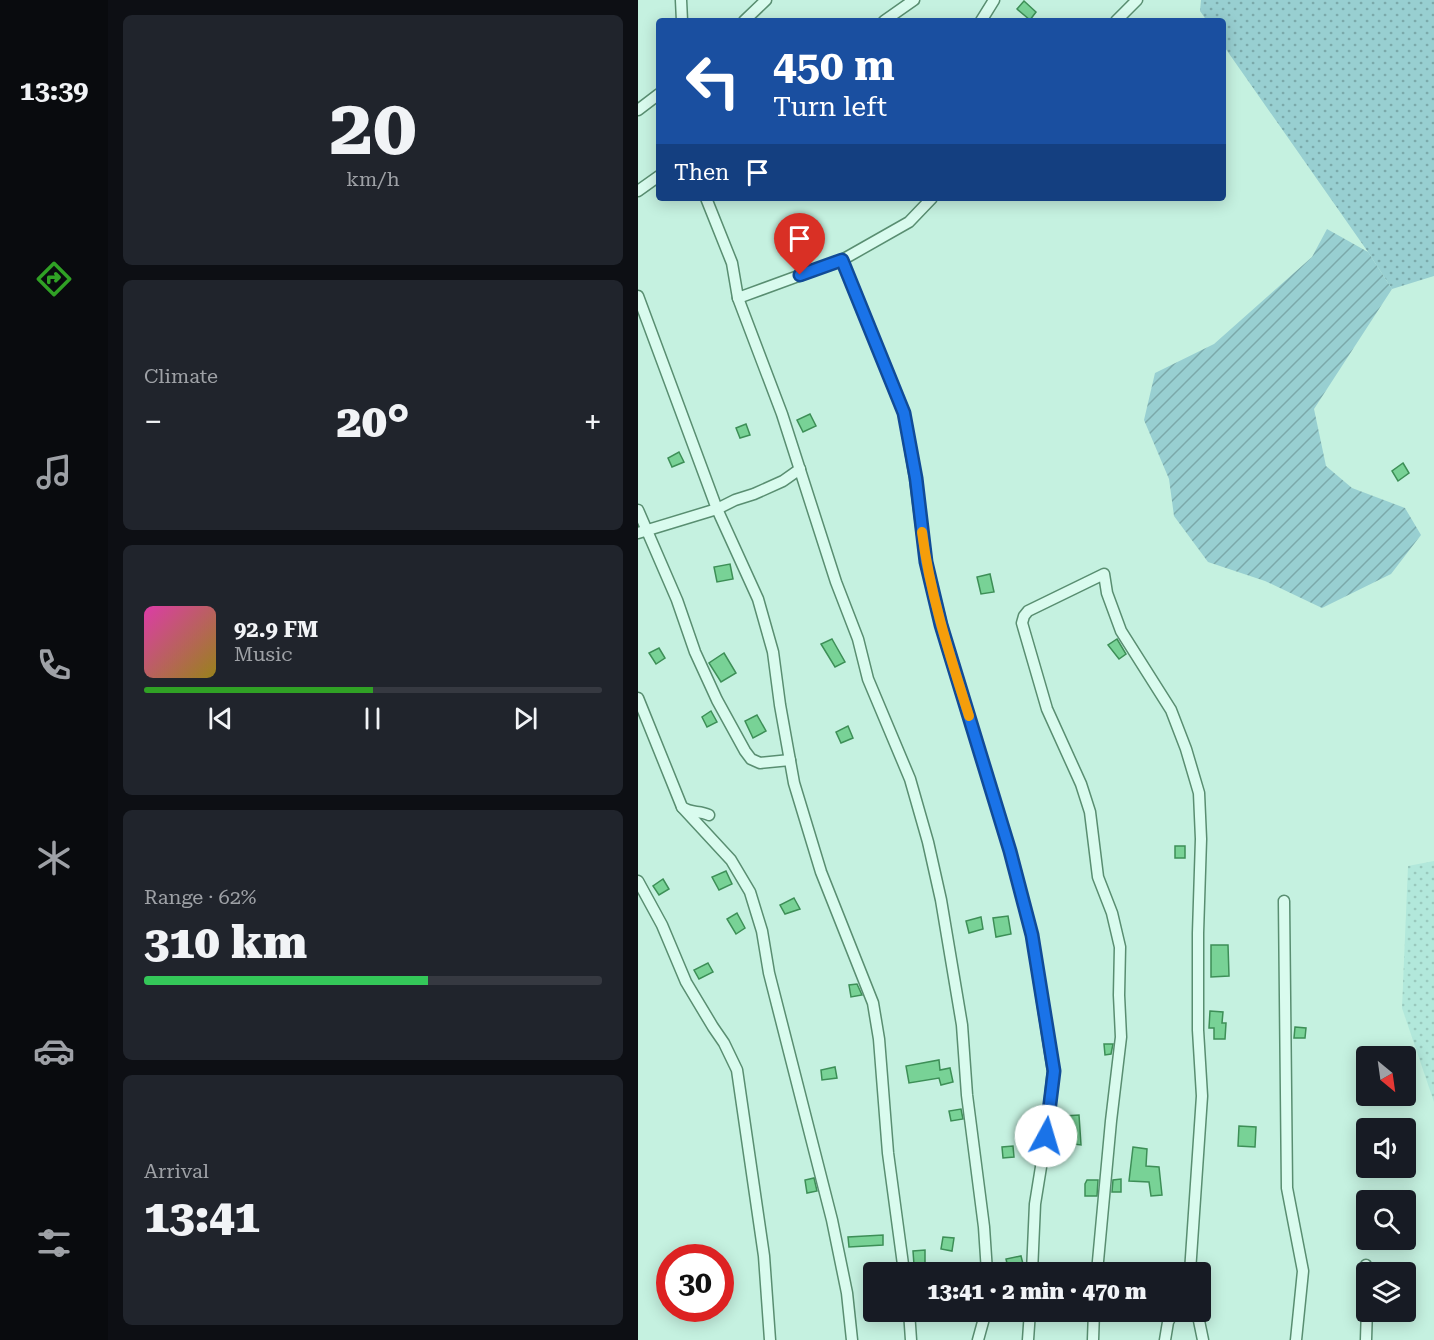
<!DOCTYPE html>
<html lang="en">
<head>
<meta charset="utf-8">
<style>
	body { margin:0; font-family:"Roboto Serif",serif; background:#20242c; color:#f1f3f6; height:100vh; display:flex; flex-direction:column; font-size:22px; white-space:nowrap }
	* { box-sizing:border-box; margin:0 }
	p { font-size:20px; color:#9ea1a6 }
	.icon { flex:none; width:33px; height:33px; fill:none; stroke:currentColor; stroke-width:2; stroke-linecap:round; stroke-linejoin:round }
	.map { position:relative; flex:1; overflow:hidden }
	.panel { display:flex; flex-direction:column; gap:15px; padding:15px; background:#0d0f14; width:530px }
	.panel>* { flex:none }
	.banner { position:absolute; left:18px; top:18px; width:570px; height:183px; border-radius:6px; box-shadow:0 3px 15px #0003; background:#1a4fa0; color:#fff; overflow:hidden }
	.needle { width:39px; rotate:151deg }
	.tools { position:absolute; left:718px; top:1046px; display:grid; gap:12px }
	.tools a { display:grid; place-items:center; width:60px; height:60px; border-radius:6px; background:#171b24; box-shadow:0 3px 15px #0003; font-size:30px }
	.speed { position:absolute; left:18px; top:1244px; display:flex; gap:12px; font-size:30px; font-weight:700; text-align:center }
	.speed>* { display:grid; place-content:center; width:78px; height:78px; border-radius:50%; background:#171b24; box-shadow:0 3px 15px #0003; line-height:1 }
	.speed .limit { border:9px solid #d22; background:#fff; color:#111 }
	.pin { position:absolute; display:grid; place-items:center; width:51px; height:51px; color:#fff; margin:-62px -26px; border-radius:50% 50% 50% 0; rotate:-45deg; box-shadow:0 0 6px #0007 }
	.pin .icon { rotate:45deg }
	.me { position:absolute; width:66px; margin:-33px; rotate:6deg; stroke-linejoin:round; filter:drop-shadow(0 0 4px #0008) }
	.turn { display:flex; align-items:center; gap:21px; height:126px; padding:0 18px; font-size:27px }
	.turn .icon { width:78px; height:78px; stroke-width:2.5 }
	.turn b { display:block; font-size:42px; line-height:51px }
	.then { display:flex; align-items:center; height:57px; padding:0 18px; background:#0003; gap:12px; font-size:22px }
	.big { font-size:45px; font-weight:800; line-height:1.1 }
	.panel .widget { flex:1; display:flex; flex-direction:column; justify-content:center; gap:9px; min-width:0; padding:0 21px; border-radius:9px; background:#20242c }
	.panel .dial { align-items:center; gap:0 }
	.dial b { font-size:78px; line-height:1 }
	.song { display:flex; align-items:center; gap:18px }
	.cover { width:72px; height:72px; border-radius:9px; background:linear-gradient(135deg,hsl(320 70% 55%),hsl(50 70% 35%)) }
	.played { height:6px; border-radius:3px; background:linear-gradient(90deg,#30a125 50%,#363941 50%) }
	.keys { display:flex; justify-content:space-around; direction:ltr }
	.heat { display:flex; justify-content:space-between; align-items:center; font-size:33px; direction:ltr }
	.charge { height:9px; border-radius:4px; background:linear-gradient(90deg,#34c759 62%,#363941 0) }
	.trip { position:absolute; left:225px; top:1262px; width:348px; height:60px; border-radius:6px; background:#171b24; box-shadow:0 3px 15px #0003; font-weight:800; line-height:60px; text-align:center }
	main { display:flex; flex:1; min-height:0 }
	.dock { display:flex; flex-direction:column; width:108px; justify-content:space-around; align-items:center; background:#090b0e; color:#9ea1a6 }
	.dock .icon { width:42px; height:42px }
	.dock .current { color:#30a125 }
	.dock b { font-size:27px; color:#f1f3f6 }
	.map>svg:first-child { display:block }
</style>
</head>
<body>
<main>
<nav class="dock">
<b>13:39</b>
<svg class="icon current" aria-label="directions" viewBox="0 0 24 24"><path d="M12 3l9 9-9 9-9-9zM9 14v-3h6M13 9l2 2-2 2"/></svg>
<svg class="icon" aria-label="music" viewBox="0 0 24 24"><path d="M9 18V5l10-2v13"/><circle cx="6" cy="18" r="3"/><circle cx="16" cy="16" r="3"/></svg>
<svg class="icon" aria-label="phone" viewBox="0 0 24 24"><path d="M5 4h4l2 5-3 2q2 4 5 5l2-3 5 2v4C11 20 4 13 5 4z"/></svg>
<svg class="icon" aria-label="climate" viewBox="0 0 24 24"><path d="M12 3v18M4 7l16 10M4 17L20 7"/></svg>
<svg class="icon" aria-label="car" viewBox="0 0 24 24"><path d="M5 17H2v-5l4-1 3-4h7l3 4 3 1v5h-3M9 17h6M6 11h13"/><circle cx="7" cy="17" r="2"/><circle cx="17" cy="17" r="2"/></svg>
<svg class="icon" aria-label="filters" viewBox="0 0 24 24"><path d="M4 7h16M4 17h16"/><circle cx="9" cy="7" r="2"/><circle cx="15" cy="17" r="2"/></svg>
</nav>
<section class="panel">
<div class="widget dial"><b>20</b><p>km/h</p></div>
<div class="widget"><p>Climate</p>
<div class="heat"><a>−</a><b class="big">20°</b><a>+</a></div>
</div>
<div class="widget">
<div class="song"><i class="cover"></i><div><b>92.9 FM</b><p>Music</p></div></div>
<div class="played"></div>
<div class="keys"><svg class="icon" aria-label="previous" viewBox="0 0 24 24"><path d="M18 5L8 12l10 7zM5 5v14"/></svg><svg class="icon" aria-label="pause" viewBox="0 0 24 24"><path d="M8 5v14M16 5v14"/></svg><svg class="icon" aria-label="next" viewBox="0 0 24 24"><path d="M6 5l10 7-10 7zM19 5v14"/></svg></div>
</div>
<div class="widget"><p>Range · 62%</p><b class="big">310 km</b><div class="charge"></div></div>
<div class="widget"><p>Arrival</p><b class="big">13:41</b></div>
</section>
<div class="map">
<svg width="797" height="1340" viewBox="0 0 797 1340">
	<defs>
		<pattern id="farmland-dots" width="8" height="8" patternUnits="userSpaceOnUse" patternTransform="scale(1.5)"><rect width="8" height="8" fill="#b2e8db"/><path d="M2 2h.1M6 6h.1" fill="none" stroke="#99c8bc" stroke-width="1.8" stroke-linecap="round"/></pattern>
		<pattern id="grass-dots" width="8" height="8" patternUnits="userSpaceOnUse" patternTransform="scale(1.5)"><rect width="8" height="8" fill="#98cfd1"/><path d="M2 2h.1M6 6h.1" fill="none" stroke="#7ba9aa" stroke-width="1.8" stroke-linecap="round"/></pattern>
		<pattern id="garden-furrows" width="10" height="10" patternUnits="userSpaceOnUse" patternTransform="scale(1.5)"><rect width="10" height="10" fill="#98cfd1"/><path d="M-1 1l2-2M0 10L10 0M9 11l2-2" fill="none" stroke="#7ba9aa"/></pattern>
	</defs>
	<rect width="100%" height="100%" fill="#c5f1e0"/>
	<polygon fill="url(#farmland-dots)" points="796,861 797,861 796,1102 764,1008 770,866"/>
	<polygon fill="url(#grass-dots)" points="563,0 796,0 796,276 754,289 730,252 585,45 585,21 569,21 562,11"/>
	<polygon fill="url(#garden-furrows)" points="689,229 730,252 754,289 676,409 688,466 714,488 767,508 783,535 753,574 684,608 627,581 570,562 536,516 531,479 506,420 517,373 576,344 674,257"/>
	<g fill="#78d296" stroke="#3d8f57" stroke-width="1.5">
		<polygon points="386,1 398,12 392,20 379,9"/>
		<polygon points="172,414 178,426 165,432 159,420"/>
		<polygon points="108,424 112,435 102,438 98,428"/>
		<polygon points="41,452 46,462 34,467 30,458"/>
		<polygon points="765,463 771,473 760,481 754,471"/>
		<polygon points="92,564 95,579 79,582 76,567"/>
		<polygon points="352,574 356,592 343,594 339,577"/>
		<polygon points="194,639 207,662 197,667 183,644"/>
		<polygon points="479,639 488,654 481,659 470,645"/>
		<polygon points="21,648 27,658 18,664 11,653"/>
		<polygon points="86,653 98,673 83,682 71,663"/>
		<polygon points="73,711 79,722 69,727 64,717"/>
		<polygon points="119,715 128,731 115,738 107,721"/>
		<polygon points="210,726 215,738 203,743 198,732"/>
		<rect x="537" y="846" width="10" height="12"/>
		<polygon points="88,871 94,884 81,890 74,877"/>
		<polygon points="25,879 31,889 21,895 15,886"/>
		<polygon points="156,898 162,909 147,914 142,905"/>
		<polygon points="99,913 107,928 98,934 89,919"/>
		<polygon points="370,916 373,934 358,937 355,918"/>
		<polygon points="343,917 345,929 331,933 328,921"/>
		<polygon points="573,945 590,945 591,976 573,977"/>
		<polygon points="70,963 75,972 61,979 56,970"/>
		<polygon points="219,984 224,995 213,997 211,985"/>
		<polygon points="572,1011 585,1012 584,1023 588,1023 587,1039 576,1039 576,1028 571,1028"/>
		<polygon points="657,1027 668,1028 667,1038 656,1038"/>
		<polygon points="466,1044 475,1044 473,1054 467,1055"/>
		<polygon points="301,1060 302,1070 312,1068 315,1082 303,1085 301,1078 271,1083 268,1066"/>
		<polygon points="197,1067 199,1078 184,1080 183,1070"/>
		<polygon points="323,1109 325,1119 313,1121 311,1111"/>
		<polygon points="441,1115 443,1145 428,1143 426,1116"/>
		<polygon points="601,1126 618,1127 617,1147 600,1146"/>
		<polygon points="375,1146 376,1157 365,1158 364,1147"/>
		<polygon points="495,1147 509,1149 508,1166 521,1167 524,1195 513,1196 511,1182 491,1181"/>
		<polygon points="176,1178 179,1191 169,1193 167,1180"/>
		<polygon points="483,1179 483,1192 474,1192 475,1180"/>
		<polygon points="449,1180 460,1180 459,1196 447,1196 447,1184"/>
		<polygon points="245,1235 245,1245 211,1247 210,1237"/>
		<polygon points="305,1237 316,1238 314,1251 303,1249"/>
		<polygon points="287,1250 287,1265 276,1265 275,1251"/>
		<polygon points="383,1256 387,1272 371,1272 368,1259"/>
	</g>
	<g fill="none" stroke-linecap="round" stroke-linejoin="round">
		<g stroke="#598e71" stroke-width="13">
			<g id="street">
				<polyline points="43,0 44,21"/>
				<polyline points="106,21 128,0"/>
				<polyline points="246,21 276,0"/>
				<polyline points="343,21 356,0"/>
				<polyline points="478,21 499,0"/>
				<polyline points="0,110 21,94"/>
				<polyline points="0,191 21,176"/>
				<polyline points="68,198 94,263 100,298 144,414 198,582 220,639 230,679 272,779 290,842 303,900 324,1025 329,1095 346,1227 349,1272"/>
				<polyline points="204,260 266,413 277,478 288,563 309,646 372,851 394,935 415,1071 408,1136 397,1204 394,1272"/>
				<polyline points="0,296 79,509 120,599 135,652 142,705 156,783 183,872 235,1003 241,1039 250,1153 266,1272"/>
				<polyline points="100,298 204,260 271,222 294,198"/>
				<polyline points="0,510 39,600 57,652 79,700 107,751 113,759 122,763 152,760"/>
				<polyline points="0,533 79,509 97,500 116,494 145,481 162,469"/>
				<path d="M0 698 44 807C53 814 61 810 71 815"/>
				<polyline points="44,807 93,860 112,892 124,931 131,973 194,1220 209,1293 214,1340"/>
				<polyline points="0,881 24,925 48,982 75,1027 86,1043 99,1070 126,1256 132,1340"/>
				<polyline points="646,901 649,1188 665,1271 658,1340"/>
				<polyline points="728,1265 729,1305"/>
				<polyline points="459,1272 473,1121 483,1037 481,995 482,947 474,913 460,877 452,812 443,784 409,709 384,623 386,616 390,611 466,574 469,593 483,631 533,710 548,749 561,793 563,839 560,933 560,1030 564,1096 552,1272"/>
				<polyline points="271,1311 273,1340"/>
				<polyline points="559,1311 565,1340"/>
				<polyline points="340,1340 348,1311"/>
				<polyline points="390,1340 392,1311"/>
				<polyline points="455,1340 456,1311"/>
				<polyline points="527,1340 530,1322 536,1311"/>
				<polyline points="728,1340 729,1307"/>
			</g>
		</g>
		<use href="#street" stroke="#d9fbee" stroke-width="10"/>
	</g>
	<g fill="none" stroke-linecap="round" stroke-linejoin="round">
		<g stroke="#114b97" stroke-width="15">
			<polyline id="route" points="162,275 204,260 266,413 278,478 288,562 303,625 372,851 394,935 416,1071 408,1136"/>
		</g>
		<use href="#route" stroke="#1a73e8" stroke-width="10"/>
		<path stroke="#f59e0b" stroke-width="10" d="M284 532C292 595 312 656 331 716"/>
	</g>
</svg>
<div class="tools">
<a><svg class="needle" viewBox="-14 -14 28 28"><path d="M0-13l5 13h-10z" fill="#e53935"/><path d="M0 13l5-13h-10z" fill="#9ea1a6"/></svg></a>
<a><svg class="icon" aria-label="sound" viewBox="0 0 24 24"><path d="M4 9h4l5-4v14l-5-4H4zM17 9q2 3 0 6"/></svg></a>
<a><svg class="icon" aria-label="search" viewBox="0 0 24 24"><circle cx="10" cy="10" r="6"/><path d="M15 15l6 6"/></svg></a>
<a><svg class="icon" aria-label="layers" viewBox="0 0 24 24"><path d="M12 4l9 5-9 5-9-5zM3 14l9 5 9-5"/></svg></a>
</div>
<div class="speed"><div class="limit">30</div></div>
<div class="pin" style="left:162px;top:275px;background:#d93025"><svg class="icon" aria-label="arrive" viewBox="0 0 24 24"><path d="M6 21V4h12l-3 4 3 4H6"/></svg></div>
<svg class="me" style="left:408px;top:1136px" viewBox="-20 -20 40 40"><circle r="19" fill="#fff"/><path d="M0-13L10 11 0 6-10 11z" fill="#1a73e8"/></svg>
<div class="trip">13:41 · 2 min · 470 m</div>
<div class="banner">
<div class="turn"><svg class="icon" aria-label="left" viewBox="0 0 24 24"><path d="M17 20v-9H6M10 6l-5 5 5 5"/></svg><div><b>450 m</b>Turn left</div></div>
<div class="then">Then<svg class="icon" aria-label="arrive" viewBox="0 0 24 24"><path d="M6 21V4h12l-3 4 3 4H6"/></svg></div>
</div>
</div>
</main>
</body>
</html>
